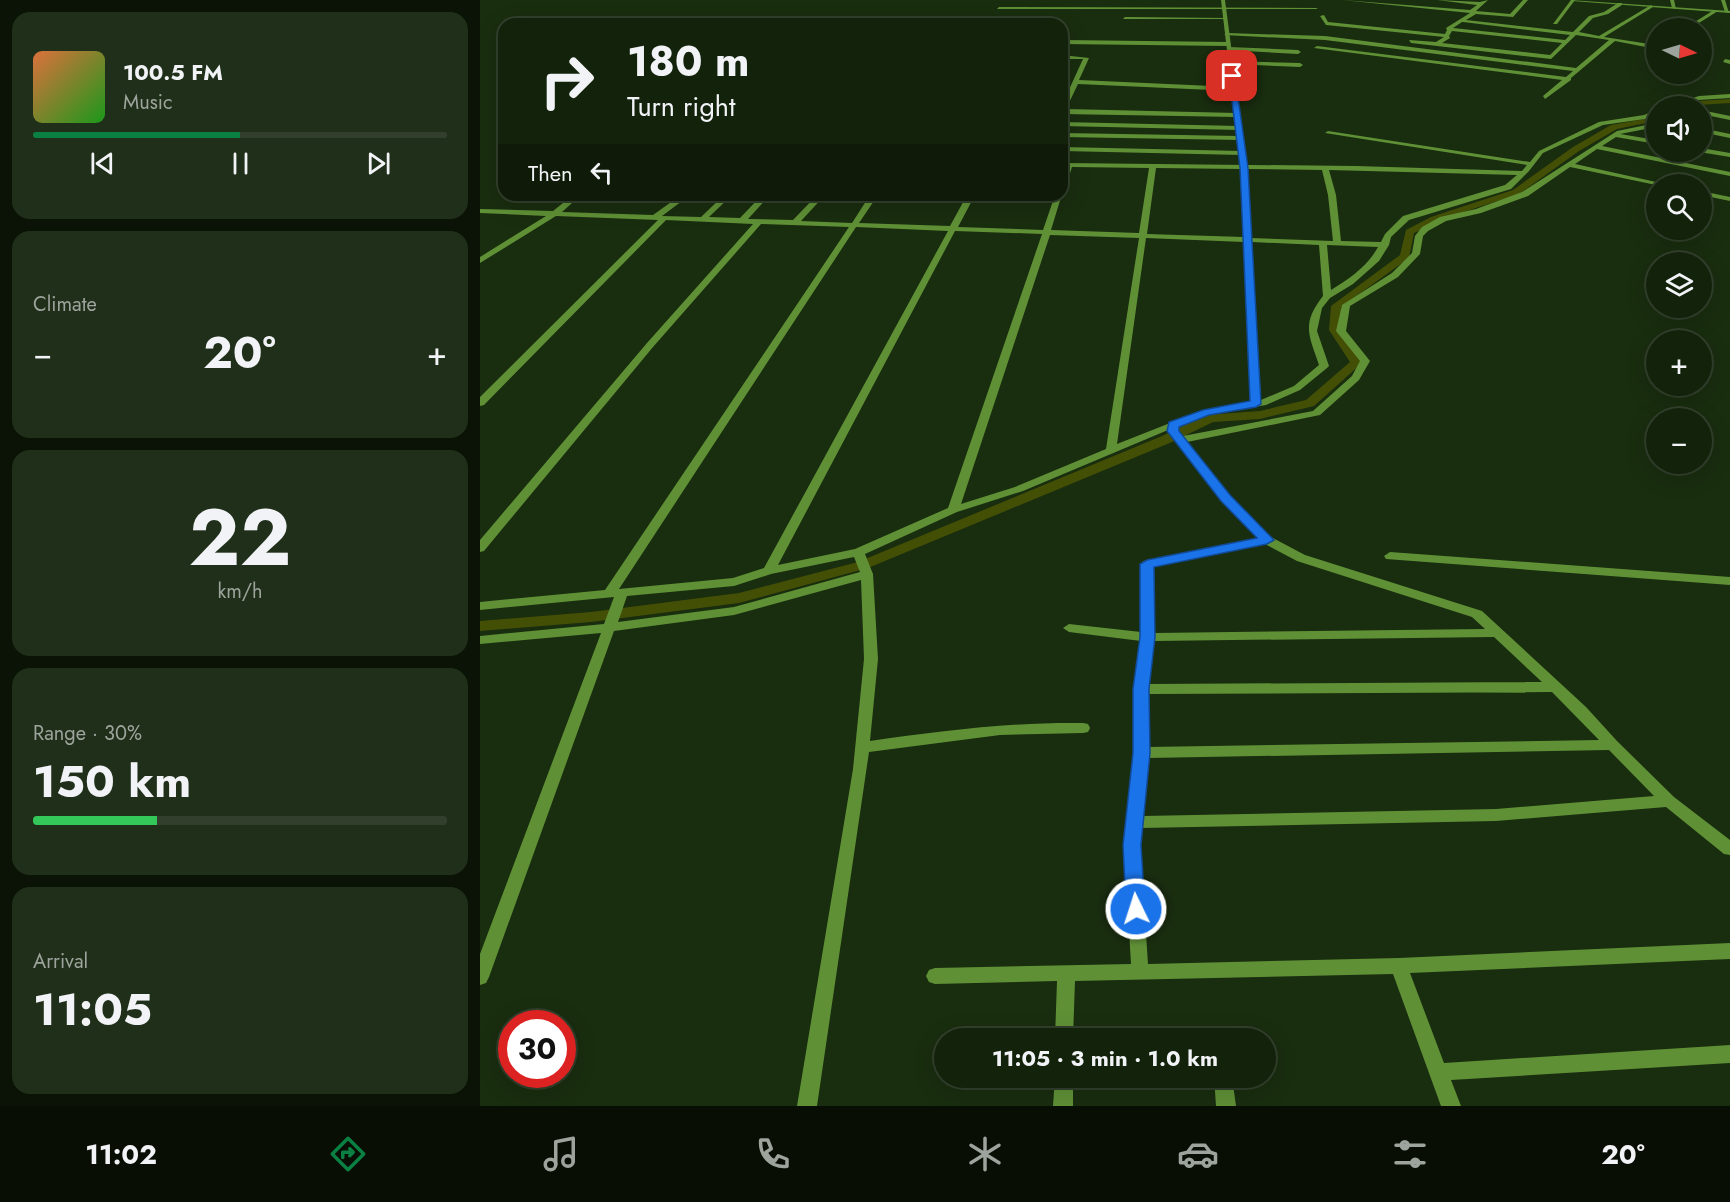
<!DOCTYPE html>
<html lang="en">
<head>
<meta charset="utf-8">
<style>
	body { margin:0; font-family:Jost,sans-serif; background:#202f19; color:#f1f3f6; height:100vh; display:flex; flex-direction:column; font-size:22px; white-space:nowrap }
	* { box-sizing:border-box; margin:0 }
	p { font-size:20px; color:#9da49d }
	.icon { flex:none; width:33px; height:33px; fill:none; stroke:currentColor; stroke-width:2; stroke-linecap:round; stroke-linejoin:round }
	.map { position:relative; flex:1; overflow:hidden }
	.sheet { display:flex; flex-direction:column; gap:12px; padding:12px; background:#0a1306; width:480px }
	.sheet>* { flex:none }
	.guide { position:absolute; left:18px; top:18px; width:570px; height:183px; border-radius:18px; box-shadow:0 6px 24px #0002,0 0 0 2px #323f2c; background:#13220b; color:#f1f3f6; overflow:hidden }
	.needle { width:39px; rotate:95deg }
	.buttons { position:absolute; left:1166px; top:18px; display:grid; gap:12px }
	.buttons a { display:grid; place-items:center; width:66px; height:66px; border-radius:50%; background:#13220b; box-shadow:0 6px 24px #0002,0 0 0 2px #323f2c; font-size:30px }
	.speed { position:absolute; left:18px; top:1010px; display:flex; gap:12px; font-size:30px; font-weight:700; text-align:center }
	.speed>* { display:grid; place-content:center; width:78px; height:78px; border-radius:50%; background:#13220b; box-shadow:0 6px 24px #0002,0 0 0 2px #323f2c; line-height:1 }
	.speed .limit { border:9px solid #d22; background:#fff; color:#111 }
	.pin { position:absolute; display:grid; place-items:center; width:51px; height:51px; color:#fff; margin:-26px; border-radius:12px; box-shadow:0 3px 9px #0006 }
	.me { position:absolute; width:66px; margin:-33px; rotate:356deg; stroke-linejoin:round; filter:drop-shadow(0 0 4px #0008) }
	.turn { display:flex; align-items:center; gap:21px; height:126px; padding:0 30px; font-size:27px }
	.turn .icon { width:78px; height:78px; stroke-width:2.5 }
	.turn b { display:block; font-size:42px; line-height:51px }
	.then { display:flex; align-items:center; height:57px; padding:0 30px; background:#0003; gap:12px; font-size:22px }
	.big { font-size:45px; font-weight:700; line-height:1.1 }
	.sheet .card { flex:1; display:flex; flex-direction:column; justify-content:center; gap:9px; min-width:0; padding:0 21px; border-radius:18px; background:#202f19 }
	.sheet .dial { align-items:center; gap:0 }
	.dial b { font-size:78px; line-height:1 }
	.song { display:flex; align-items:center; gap:18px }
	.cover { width:72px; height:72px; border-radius:9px; background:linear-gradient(135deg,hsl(20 70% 55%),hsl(120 70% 35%)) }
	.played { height:6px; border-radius:3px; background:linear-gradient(90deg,#0b8043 50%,#323f2c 50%) }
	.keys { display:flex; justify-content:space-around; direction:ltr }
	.heat { display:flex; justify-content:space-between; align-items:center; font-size:33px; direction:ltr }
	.charge { height:9px; border-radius:4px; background:linear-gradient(90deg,#34c759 30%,#323f2c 0) }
	.trip { position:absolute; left:454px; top:1028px; width:342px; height:60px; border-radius:30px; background:#13220b; box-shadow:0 6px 24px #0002,0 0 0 2px #323f2c; font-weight:700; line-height:60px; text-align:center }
	.tab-bar { display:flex; height:96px; justify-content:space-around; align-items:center; background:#080e04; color:#9da49d }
	.tab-bar .icon { width:42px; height:42px }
	.tab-bar .current { color:#0b8043 }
	.tab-bar b { font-size:27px; color:#f1f3f6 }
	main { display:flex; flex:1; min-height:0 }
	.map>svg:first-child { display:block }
</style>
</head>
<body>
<main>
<section class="sheet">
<div class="card">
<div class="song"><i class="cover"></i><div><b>100.5 FM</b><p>Music</p></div></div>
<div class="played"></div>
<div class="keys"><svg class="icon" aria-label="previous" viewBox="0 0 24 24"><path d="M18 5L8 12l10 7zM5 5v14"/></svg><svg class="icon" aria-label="pause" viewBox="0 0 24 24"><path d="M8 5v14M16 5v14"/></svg><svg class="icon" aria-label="next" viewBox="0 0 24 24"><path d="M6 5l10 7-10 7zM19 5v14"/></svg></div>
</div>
<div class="card"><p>Climate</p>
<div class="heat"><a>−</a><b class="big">20°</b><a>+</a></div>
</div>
<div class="card dial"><b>22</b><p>km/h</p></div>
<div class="card"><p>Range · 30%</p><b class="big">150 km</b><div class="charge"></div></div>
<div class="card"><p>Arrival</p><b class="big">11:05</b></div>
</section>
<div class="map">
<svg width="1250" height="1106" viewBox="0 0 1250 1106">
	<rect width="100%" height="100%" fill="#192d0f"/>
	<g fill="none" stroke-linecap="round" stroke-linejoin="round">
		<g fill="#444f06" fill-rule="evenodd">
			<polygon points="1250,99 1250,103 1203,106 1218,101"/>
			<polygon points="1176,117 1176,121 1137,129 1099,151 1039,194 971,216 934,233 929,258 861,307 861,330 882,363 834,406 780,419 733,422 692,442 388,568 259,603 111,622 0,631 0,621 111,612 259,593 378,562 682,436 725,415 780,411 826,400 870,362 849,330 851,306 920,255 926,230 951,217 1033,190 1093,147 1131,125"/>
		</g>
		<g fill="#5f9036" fill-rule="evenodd">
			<path d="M862 0 990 10 997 5 957 0 1000 2 1008 0 996 11 1030 14 1043 0H1048L1033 17 996 14 986 20 1093 32 1109 16 1124 12 1138 3H1142V5L1128 14 1113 18 1099 32 1119 36 1171 5 1173 7 1124 37 1176 45V49L1135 41 1091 78V80L1065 99 1063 96 1082 80 834 48 837 46 1086 77 1093 71 845 40 744 35 747 33 845 36 1096 68 1129 40 1096 35 1071 59 931 43 929 40 956 42 964 37 846 25 840 16 844 15 848 22 965 34 967 30 966 28 990 13ZM982 22H983L1090 35 1085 40 973 28ZM972 31 1082 43 1070 55 962 43 970 38 969 36Z"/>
			<polygon points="1091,0 1095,0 1077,24 1073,24"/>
			<polygon points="1190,0 1194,0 1196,9 1192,8"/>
			<polygon points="1241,0 1245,0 1249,13 1245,12"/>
			<polygon points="519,7 836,8 838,9 517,9"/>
			<polygon points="1234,10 1238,11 1211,28 1205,28"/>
			<polygon points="645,17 745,18 747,19 643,19"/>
			<polygon points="582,40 748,42 751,44 748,46 582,44"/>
			<polygon points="749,47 818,50 821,52 818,54 747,50"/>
			<polygon points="582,55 609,58 599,80 754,87 757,89 754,91 598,84 586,109 757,113 760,115 757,117 582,114 582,105 603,59 582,59"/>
			<polygon points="1245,59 1250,60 1250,64 1243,62"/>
			<polygon points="751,61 820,63 823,65 820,67 749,64"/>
			<polygon points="1250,94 1250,98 1219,100 1195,106 1187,106 1219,96"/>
			<path d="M1176 110V114L1165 119 1123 125 1063 153 1049 171 1031 189 929 220 911 237 909 245 899 261 873 284 850 298 842 308 837 331 849 366 847 368 820 390 786 405 729 415 698 426V431L703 436 833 411 872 376 880 361 856 331 862 305 912 273 932 253 935 236 942 227 960 217 996 209 1042 192 1137 131 1176 123V127L1140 134 1176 140V144L1136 137 1122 146 1250 172V176L1117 149 1095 164 1185 184 1176 185 1090 167 1048 196 1001 213 966 221 948 231 943 236 940 254 918 277 870 306 866 331 890 361 879 380 840 415 707 442 750 496 791 537 825 555 1002 611 1106 707 1137 741 1194 797 1250 840V855L1244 854 1186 807 1016 821 661 828 660 845 668 964 919 958 1250 943V959L930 973 964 1063 1250 1045V1063L971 1080 981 1106H961L913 974 595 981 593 1038H575L577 981 455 984 449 982 446 976 449 970 455 968 651 964 644 845 654 753V689L661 641 589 632 583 628 589 624 661 632V564L663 561 779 538 742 500 688 430 543 491 477 512 385 554 393 574 398 659 390 741C461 731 531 722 603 723L608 724 610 728 608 732 603 733 520 735 389 752 337 1106H317L373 769 384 659 381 580 254 615 134 631 9 977 6 983 0 985V954L121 633 0 644V636L124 624 134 597 0 610V602L125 590 369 227 281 224 173 347 4 551 0 552V540L167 343 273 224 186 220 4 405 0 406V397L178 220 76 216 0 263V257L66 216 0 213V209L73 211 93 195H101L82 212 173 215 201 195H210L182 216 221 217 244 195H252L229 217 260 218 282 195H290L268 219 313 220 337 195H345L321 221 372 223 390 195H398L379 223 470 226 487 195H495L478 227 563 230 575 195 582 194 571 230 659 233 669 168 592 167 586 186 582 188V175L585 167H582V163L876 166 1042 171 1047 165 845 133 848 131 1050 162 1059 151 1119 122 1164 115ZM676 168 761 169 764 237 667 234ZM768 169 842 170 848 195 853 241 771 238ZM849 170 1037 175 1025 185 923 216 905 234 901 242 861 241 856 195ZM376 227 468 231 284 568 253 578 139 589ZM475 231 562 234 468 508 375 549 298 565ZM570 235 659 238 626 449 535 487 481 504ZM666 238 764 242 771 402 723 410 637 444ZM772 242 839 245 843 296C821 324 829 335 839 365L814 386 781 400ZM847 245 898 247C888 266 869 279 851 290ZM785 544 817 561 992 617 1005 629 674 633 673 567ZM374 557 380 572 254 607 138 622 147 596 254 586 291 574ZM1014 637 1062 682 669 684 674 641ZM1072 692 1119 740 668 747V694ZM1129 750 1174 796 1016 809 663 816 668 758Z"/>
			<polygon points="1221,110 1250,116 1250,120 1221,114"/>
			<polygon points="582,122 759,126 762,128 759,130 582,126"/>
			<polygon points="1221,128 1250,134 1250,138 1221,132"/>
			<polygon points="582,133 760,136 763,138 760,140 582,137"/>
			<polygon points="582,147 762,151 765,153 762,155 582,151"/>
			<polygon points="1221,148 1250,153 1250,157 1219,152 1221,152"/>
			<polygon points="1221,191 1250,197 1250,201 1221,195"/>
			<polygon points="910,552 1250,577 1250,585 906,559 904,556"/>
			<polygon points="575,1077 593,1077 593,1106 573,1106"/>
			<polygon points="734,1077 752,1077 756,1106 736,1106"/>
		</g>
		<g fill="#5f9036" fill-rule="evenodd">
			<polygon points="741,0 745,0 767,168 764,170 761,168"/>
			<polygon points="1090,0 1250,11 1250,13 1092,1"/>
		</g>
	</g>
	<polygon fill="#1a73e8" stroke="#114b97" stroke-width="1.5" points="752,74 755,76 768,168 781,404 776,407 729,415 699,427 699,431 750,495 794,540 787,544 674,567 675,637 669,689 670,753 661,845 665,909 663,915 656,917 649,915 646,909 643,845 653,753 653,689 660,637 660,564 667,560 777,538 741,501 687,431 689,422 723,410 770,401 760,168 749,76"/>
</svg>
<div class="buttons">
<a><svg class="needle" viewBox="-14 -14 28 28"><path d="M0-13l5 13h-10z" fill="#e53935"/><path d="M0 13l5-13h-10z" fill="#9da49d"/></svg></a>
<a><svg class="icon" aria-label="sound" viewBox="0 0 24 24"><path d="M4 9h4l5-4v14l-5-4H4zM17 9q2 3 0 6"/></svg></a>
<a><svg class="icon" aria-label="search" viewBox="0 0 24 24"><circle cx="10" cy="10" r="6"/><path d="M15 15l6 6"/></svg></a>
<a><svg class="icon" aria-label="layers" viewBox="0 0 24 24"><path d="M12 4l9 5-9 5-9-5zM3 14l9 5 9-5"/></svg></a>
<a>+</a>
<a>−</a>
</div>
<div class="speed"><div class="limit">30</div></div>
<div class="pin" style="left:752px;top:76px;background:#d93025"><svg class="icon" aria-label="arrive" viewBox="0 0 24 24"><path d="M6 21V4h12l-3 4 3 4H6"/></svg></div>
<svg class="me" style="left:656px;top:909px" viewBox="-20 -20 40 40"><circle r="17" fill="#1a73e8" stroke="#fff" stroke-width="3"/><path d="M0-11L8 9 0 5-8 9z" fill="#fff"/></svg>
<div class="trip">11:05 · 3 min · 1.0 km</div>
<div class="guide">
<div class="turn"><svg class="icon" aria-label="right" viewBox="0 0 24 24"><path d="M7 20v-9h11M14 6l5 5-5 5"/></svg><div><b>180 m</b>Turn right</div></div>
<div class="then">Then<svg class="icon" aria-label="left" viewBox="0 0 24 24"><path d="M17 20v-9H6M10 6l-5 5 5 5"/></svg></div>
</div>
</div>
</main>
<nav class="tab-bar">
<b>11:02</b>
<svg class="icon current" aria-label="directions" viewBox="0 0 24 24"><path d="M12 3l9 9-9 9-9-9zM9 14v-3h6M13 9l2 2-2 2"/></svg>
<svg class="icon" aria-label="music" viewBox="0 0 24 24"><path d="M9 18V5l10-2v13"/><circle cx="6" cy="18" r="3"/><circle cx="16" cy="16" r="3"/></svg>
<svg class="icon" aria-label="phone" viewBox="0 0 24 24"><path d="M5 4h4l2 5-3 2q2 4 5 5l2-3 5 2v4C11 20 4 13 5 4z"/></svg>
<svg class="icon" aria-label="climate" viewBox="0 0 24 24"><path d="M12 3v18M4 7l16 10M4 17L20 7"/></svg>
<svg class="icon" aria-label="car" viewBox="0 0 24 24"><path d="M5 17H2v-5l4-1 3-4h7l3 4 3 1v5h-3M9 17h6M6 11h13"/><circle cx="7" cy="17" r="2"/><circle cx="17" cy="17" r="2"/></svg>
<svg class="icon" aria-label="filters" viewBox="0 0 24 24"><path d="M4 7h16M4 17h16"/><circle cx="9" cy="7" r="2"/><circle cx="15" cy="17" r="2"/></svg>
<b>20°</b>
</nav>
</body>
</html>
